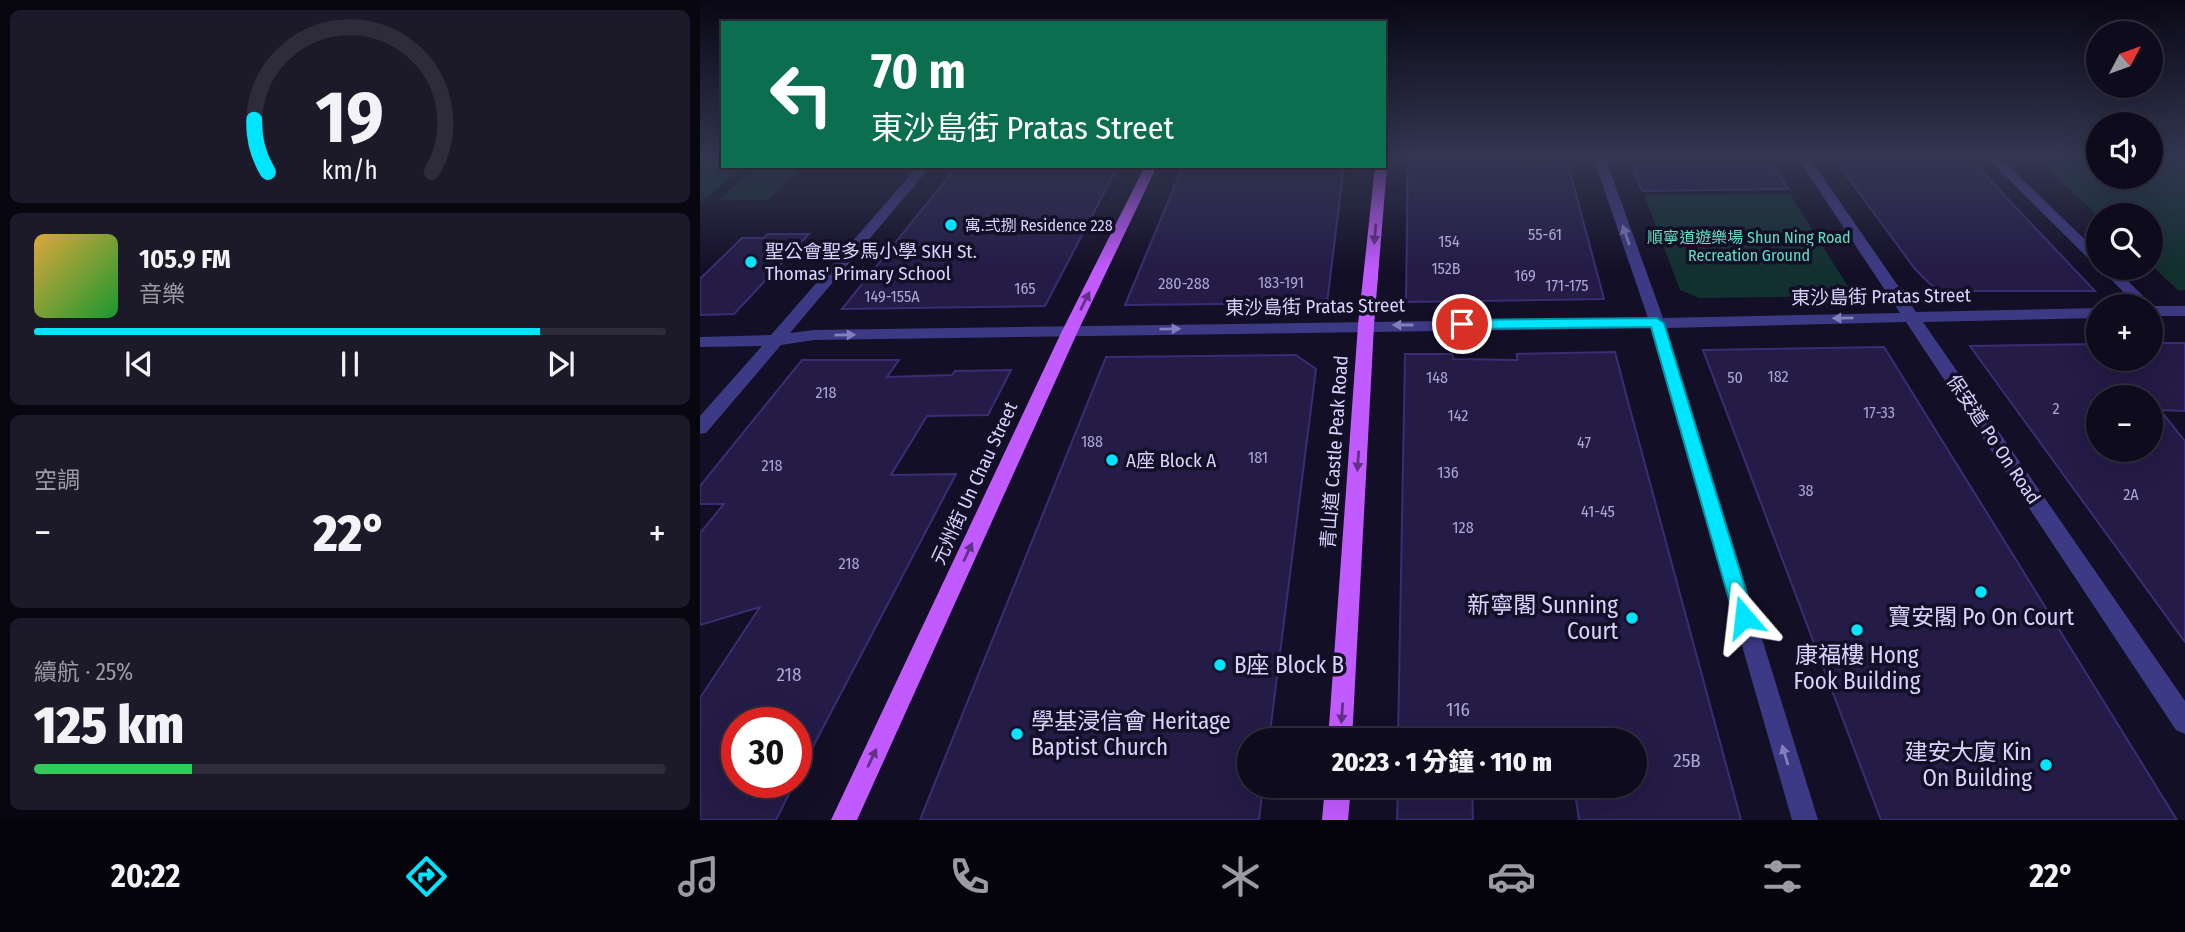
<!DOCTYPE html>
<html lang="zh-TW">
<head>
<meta charset="utf-8">
<style>
	body { margin:0; font-family:"Fira Sans Condensed","Noto Sans TC",sans-serif; background:#1c1929; color:#f1f3f6; height:100vh; display:flex; flex-direction:column; font-size:26px; white-space:nowrap }
	* { box-sizing:border-box; margin:0 }
	p { font-size:23px; color:#9b9ba3 }
	.icon { flex:none; width:38px; height:38px; fill:none; stroke:currentColor; stroke-width:2; stroke-linecap:round; stroke-linejoin:round }
	.map { position:relative; flex:1; overflow:hidden }
	.side { display:flex; flex-direction:column; gap:10px; padding:10px; background:#08060f; width:700px }
	.side>* { flex:none }
	.hud { position:absolute; left:21px; top:21px; width:665px; height:147px; border-radius:0px; box-shadow:0 7px 28px #0002,0 0 0 2px #2e2b3b; background:#0b6e4f; color:#fff; overflow:hidden }
	.needle { width:46px; rotate:49deg }
	.tools { position:absolute; left:1386px; top:21px; display:grid; gap:14px }
	.tools a { display:grid; place-items:center; width:77px; height:77px; border-radius:50%; background:#0e0b1c; box-shadow:0 7px 28px #0002,0 0 0 2px #2e2b3b; font-size:35px }
	.speed { position:absolute; left:21px; top:707px; display:flex; gap:14px; font-size:35px; font-weight:700; text-align:center }
	.speed>* { display:grid; place-content:center; width:91px; height:91px; border-radius:50%; background:#0e0b1c; box-shadow:0 7px 28px #0002,0 0 0 2px #2e2b3b; line-height:1 }
	.speed .limit { border:10px solid #d22; background:#fff; color:#111 }
	.pin { position:absolute; display:grid; place-items:center; width:60px; height:60px; color:#fff; margin:-30px; border:4px solid #fff; border-radius:50%; box-shadow:0 2px 7px #0007 }
	.me { position:absolute; width:77px; margin:-38px; rotate:343deg; stroke-linejoin:round; filter:drop-shadow(0 0 5px #0008) }
	.turn { display:flex; align-items:center; gap:24px; height:147px; padding:0 35px; font-size:32px }
	.turn .icon { width:91px; height:91px; stroke-width:2.5 }
	.turn b { display:block; font-size:49px; line-height:60px }
	.big { font-size:52px; font-weight:800; line-height:1.1 }
	.side .card { flex:1; display:flex; flex-direction:column; justify-content:center; gap:10px; min-width:0; padding:0 24px; border-radius:10px; background:#1c1929 }
	.side .dial { align-items:center; gap:0 }
	.dial svg { height:182px; overflow:visible; fill:none; stroke:#2e2b3b; stroke-width:7; stroke-linecap:round; text-anchor:middle }
	.dial text { fill:#f1f3f6; stroke:none }
	.song { display:flex; align-items:center; gap:21px }
	.cover { width:84px; height:84px; border-radius:10px; background:linear-gradient(135deg,hsl(40 70% 55%),hsl(130 70% 35%)) }
	.played { height:7px; border-radius:4px; background:linear-gradient(90deg,#00e5ff 80%,#2e2b3b 80%) }
	.keys { display:flex; justify-content:space-around; direction:ltr }
	.heat { display:flex; justify-content:space-between; align-items:center; font-size:38px; direction:ltr }
	.charge { height:10px; border-radius:5px; background:linear-gradient(90deg,#34c759 25%,#2e2b3b 0) }
	.trip { position:absolute; left:537px; top:728px; width:410px; height:70px; border-radius:35px; background:#0e0b1c; box-shadow:0 7px 28px #0002,0 0 0 2px #2e2b3b; font-weight:800; line-height:70px; text-align:center }
	.tab-bar { display:flex; height:112px; justify-content:space-around; align-items:center; background:#06040b; color:#9b9ba3 }
	.tab-bar .icon { width:49px; height:49px }
	.tab-bar .current { color:#00e5ff }
	.tab-bar b { font-size:32px; color:#f1f3f6 }
	main { display:flex; flex:1; min-height:0 }
	.map>svg:first-child { display:block }
</style>
</head>
<body>
<main>
<section class="side">
<div class="card dial"><svg viewBox="0 0 100 80">
<path d="M14 69A42 42 0 1 1 86 69"/>
<path d="M14 69A42 42 0 0 1 8 46" stroke="#00e5ff"/>
<text x="50" y="56" font-size="32" font-weight="700">19</text>
<text x="50" y="72" font-size="11">km/h</text>
</svg></div>
<div class="card">
<div class="song"><i class="cover"></i><div><b>105.9 FM</b><p>音樂</p></div></div>
<div class="played"></div>
<div class="keys"><svg class="icon" aria-label="previous" viewBox="0 0 24 24"><path d="M18 5L8 12l10 7zM5 5v14"/></svg><svg class="icon" aria-label="pause" viewBox="0 0 24 24"><path d="M8 5v14M16 5v14"/></svg><svg class="icon" aria-label="next" viewBox="0 0 24 24"><path d="M6 5l10 7-10 7zM19 5v14"/></svg></div>
</div>
<div class="card"><p>空調</p>
<div class="heat"><a>−</a><b class="big">22°</b><a>+</a></div>
</div>
<div class="card"><p>續航 · 25%</p><b class="big">125 km</b><div class="charge"></div></div>
</section>
<div class="map">
<svg width="1485" height="820" viewBox="0 0 1485 820">
	<rect width="100%" height="100%" fill="#130f26"/>
	<g fill="#12302f">
		<polygon points="9,157 23,157 23,166 44,166 3,201 0,201 0,165"/>
		<polygon points="1335,157 1398,157 1398,177 1451,177 1451,157 1485,157 1485,290 1478,290 1451,265 1451,215 1398,216"/>
		<polygon points="57,166 103,166 68,200 19,200"/>
		<polygon points="1090,194 1154,296 999,298 980,290 944,195"/>
	</g>
	<g fill="#241b47" stroke="#3b2d73" stroke-width="2" fill-rule="evenodd">
		<polygon points="708,157 866,157 904,299 706,302"/>
		<polygon points="929,157 1068,157 1088,189 942,191"/>
		<polygon points="1133,157 1269,158 1395,291 1241,291 1230,284 1215,269"/>
		<polygon points="257,166 418,166 345,306 142,309"/>
		<polygon points="483,166 644,166 627,303 425,305"/>
		<polygon points="67,234 109,234 34,314 0,315 0,279 42,238 64,238"/>
		<path d="M1451 343H1485V411L1460 410 1485 441V642L1270 346 1398 344V359H1451ZM1398 397H1451V450H1398Z"/>
		<polygon points="1184,347 1323,571 1477,820 1181,820 1003,350"/>
		<polygon points="915,352 926,394 1041,820 879,820 874,786 934,786 934,740 698,740 705,354 752,354 753,359 817,360 817,354"/>
		<polygon points="596,355 616,369 569,740 550,740 550,786 563,786 559,820 220,820 406,357"/>
		<polygon points="102,360 199,360 187,377 252,375 255,371 311,370 288,415 227,416 191,475 256,474 96,779 96,723 37,723 37,782 95,782 76,820 0,820 0,698 60,607 0,625 0,533 24,504 0,504 0,486"/>
		<polygon points="698,786 772,786 773,820 697,820"/>
	</g>
	<g fill="none" stroke-linecap="round" stroke-linejoin="round">
		<g fill="#3d3a85" fill-rule="evenodd">
			<polygon points="893,157 905,157 963,318 1200,313 1097,157 1109,157 1216,312 1398,308 1398,318 1223,322 1485,701 1485,734 1476,730 1206,322 966,328 1118,820 1092,820 951,328 114,340 81,345 6,433 0,434 0,416 62,346 0,347 0,337 71,335 218,166 231,166 90,333 114,330 948,318"/>
			<polygon points="1286,157 1299,157 1398,252 1398,264 1393,263"/>
			<polygon points="1400,268 1415,268 1453,306 1485,306 1485,316 1451,316 1451,306 1437,306"/>
		</g>
		<g fill="#c25bff" fill-rule="evenodd">
			<polygon points="684,163 687,166 674,325 652,740 628,740 658,325 675,166 684,166"/>
			<polygon points="445,166 457,166 378,331 157,820 131,820 362,331"/>
			<polygon points="625,786 651,786 648,820 622,820"/>
		</g>
	</g>
	<defs><path id="oneway-solid" d="M-6-.8H1V-3.2L6.5 0L1 3.2V.8H-6Z" transform="scale(1.75)"/></defs>
	<g fill="#623188">
		<use href="#oneway-solid" transform="translate(675 234) rotate(95)"/>
		<use href="#oneway-solid" transform="translate(385 301) rotate(-64)"/>
		<use href="#oneway-solid" transform="translate(658 461) rotate(94)"/>
		<use href="#oneway-solid" transform="translate(268 552) rotate(-65)"/>
		<use href="#oneway-solid" transform="translate(642 713) rotate(94)"/>
		<use href="#oneway-solid" transform="translate(172 758) rotate(-65)"/>
	</g>
	<g fill="#837fbc">
		<use href="#oneway-solid" transform="translate(926 235) rotate(-109)"/>
		<use href="#oneway-solid" transform="translate(1143 318) rotate(179)"/>
		<use href="#oneway-solid" transform="translate(703 325) rotate(180)"/>
		<use href="#oneway-solid" transform="translate(470 329) rotate(-1)"/>
		<use href="#oneway-solid" transform="translate(145 335) rotate(-1)"/>
		<use href="#oneway-solid" transform="translate(1085 755) rotate(-107)"/>
	</g>
	<linearGradient id="sky" x2="0" y2="1"><stop stop-color="#0a0815"/><stop offset="0.58" stop-color="#333752"/><stop offset="1" stop-color="#333752" stop-opacity="0"/></linearGradient>
	<rect width="1485" height="271" fill="url(#sky)"/>
	<polygon fill="#00e5ff" stroke="#0095a6" stroke-width="2" points="957,318 964,323 1054,617 1051,623 1044,625 1037,623 1034,617 951,327 762,329 754,324 762,320"/>
	<g fill="#00e5ff" stroke="#130f26" stroke-width="2.5">
		<circle cx="251" cy="225" r="7"/>
		<circle cx="51" cy="262" r="7"/>
		<circle cx="412" cy="460" r="7"/>
		<circle cx="1281" cy="592" r="7"/>
		<circle cx="932" cy="618" r="7"/>
		<circle cx="1157" cy="630" r="7"/>
		<circle cx="520" cy="665" r="7"/>
		<circle cx="317" cy="734" r="7"/>
		<circle cx="1346" cy="765" r="7"/>
	</g>
	<g text-anchor="middle" stroke-width="7" stroke-linejoin="round" paint-order="stroke">
		<g font-size="16" fill="#d9d4ff" stroke="#130f26" text-anchor="start">
			<text x="265" y="231">寓.弍捌 Residence 228</text>
		</g>
		<g font-size="16" fill="#aca6d1">
			<text x="845" y="240">55-61</text>
			<text x="749" y="247">154</text>
			<text x="746" y="274">152B</text>
			<text x="825" y="281">169</text>
			<text x="581" y="288">183-191</text>
			<text x="484" y="289">280-288</text>
			<text x="867" y="291">171-175</text>
			<text x="325" y="294">165</text>
			<text x="192" y="302">149-155A</text>
			<text x="1078" y="382">182</text>
			<text x="737" y="383">148</text>
			<text x="1035" y="383">50</text>
			<text x="126" y="398">218</text>
			<text x="1356" y="414">2</text>
			<text x="1179" y="418">17-33</text>
			<text x="758" y="421">142</text>
			<text x="392" y="447">188</text>
			<text x="884" y="448">47</text>
			<text x="558" y="463">181</text>
			<text x="72" y="471">218</text>
			<text x="748" y="478">136</text>
			<text x="1106" y="496">38</text>
			<text x="1431" y="500">2A</text>
			<text x="898" y="517">41-45</text>
			<text x="763" y="533">128</text>
			<text x="149" y="569">218</text>
		</g>
		<g font-size="16" fill="#5fe0c0" stroke="#130f26">
			<text x="1049" y="243">順寧道遊樂場 Shun Ning Road<tspan x="1049" dy="18">Recreation Ground</tspan></text>
		</g>
		<g font-size="19" fill="#d9d4ff" stroke="#130f26" text-anchor="start">
			<text x="65" y="258">聖公會聖多馬小學 SKH St.<tspan x="65" dy="22">Thomas' Primary School</tspan></text>
			<text x="426" y="467">A座 Block A</text>
		</g>
		<g font-size="19" fill="#d9d4ff" stroke="#130f26">
			<text transform="translate(1181 296) rotate(-1)" y="7">東沙島街 Pratas Street</text>
			<text transform="translate(615 306) rotate(-1)" y="7">東沙島街 Pratas Street</text>
			<text transform="translate(1294 439) rotate(56)" y="7">保安道 Po On Road</text>
			<text transform="translate(634 452) rotate(-86)" y="7">青山道 Castle Peak Road</text>
			<text transform="translate(274 483) rotate(-65)" y="7">元州街 Un Chau Street</text>
		</g>
		<g font-size="19" fill="#aca6d1">
			<text x="89" y="681">218</text>
			<text x="758" y="716">116</text>
			<text x="987" y="767">25B</text>
		</g>
		<g font-size="23" fill="#d9d4ff" stroke="#130f26" text-anchor="end">
			<text x="918" y="613">新寧閣 Sunning<tspan x="918" dy="26">Court</tspan></text>
			<text x="1281" y="625" text-anchor="middle">寶安閣 Po On Court</text>
			<text x="1157" y="663" text-anchor="middle">康福樓 Hong<tspan x="1157" dy="26">Fook Building</tspan></text>
			<text x="534" y="673" text-anchor="start">B座 Block B</text>
			<text x="331" y="729" text-anchor="start">學基浸信會 Heritage<tspan x="331" dy="26">Baptist Church</tspan></text>
			<text x="1332" y="760">建安大廈 Kin<tspan x="1332" dy="26">On Building</tspan></text>
		</g>
	</g>
</svg>
<div class="tools">
<a><svg class="needle" viewBox="-14 -14 28 28"><path d="M0-13l5 13h-10z" fill="#e53935"/><path d="M0 13l5-13h-10z" fill="#9b9ba3"/></svg></a>
<a><svg class="icon" aria-label="sound" viewBox="0 0 24 24"><path d="M4 9h4l5-4v14l-5-4H4zM17 9q2 3 0 6"/></svg></a>
<a><svg class="icon" aria-label="search" viewBox="0 0 24 24"><circle cx="10" cy="10" r="6"/><path d="M15 15l6 6"/></svg></a>
<a>+</a>
<a>−</a>
</div>
<div class="speed"><div class="limit">30</div></div>
<div class="pin" style="left:762px;top:324px;background:#d93025"><svg class="icon" aria-label="arrive" viewBox="0 0 24 24"><path d="M6 21V4h12l-3 4 3 4H6"/></svg></div>
<svg class="me" style="left:1044px;top:617px" viewBox="-20 -20 40 40"><path d="M0-17L14 15 0 8-14 15z" fill="#00e5ff" stroke="#fff" stroke-width="4"/></svg>
<div class="trip">20:23 · 1 分鐘 · 110 m</div>
<div class="hud">
<div class="turn"><svg class="icon" aria-label="left" viewBox="0 0 24 24"><path d="M17 20v-9H6M10 6l-5 5 5 5"/></svg><div><b>70 m</b>東沙島街 Pratas Street</div></div>
</div>
</div>
</main>
<nav class="tab-bar">
<b>20:22</b>
<svg class="icon current" aria-label="directions" viewBox="0 0 24 24"><path d="M12 3l9 9-9 9-9-9zM9 14v-3h6M13 9l2 2-2 2"/></svg>
<svg class="icon" aria-label="music" viewBox="0 0 24 24"><path d="M9 18V5l10-2v13"/><circle cx="6" cy="18" r="3"/><circle cx="16" cy="16" r="3"/></svg>
<svg class="icon" aria-label="phone" viewBox="0 0 24 24"><path d="M5 4h4l2 5-3 2q2 4 5 5l2-3 5 2v4C11 20 4 13 5 4z"/></svg>
<svg class="icon" aria-label="climate" viewBox="0 0 24 24"><path d="M12 3v18M4 7l16 10M4 17L20 7"/></svg>
<svg class="icon" aria-label="car" viewBox="0 0 24 24"><path d="M5 17H2v-5l4-1 3-4h7l3 4 3 1v5h-3M9 17h6M6 11h13"/><circle cx="7" cy="17" r="2"/><circle cx="17" cy="17" r="2"/></svg>
<svg class="icon" aria-label="filters" viewBox="0 0 24 24"><path d="M4 7h16M4 17h16"/><circle cx="9" cy="7" r="2"/><circle cx="15" cy="17" r="2"/></svg>
<b>22°</b>
</nav>
</body>
</html>
